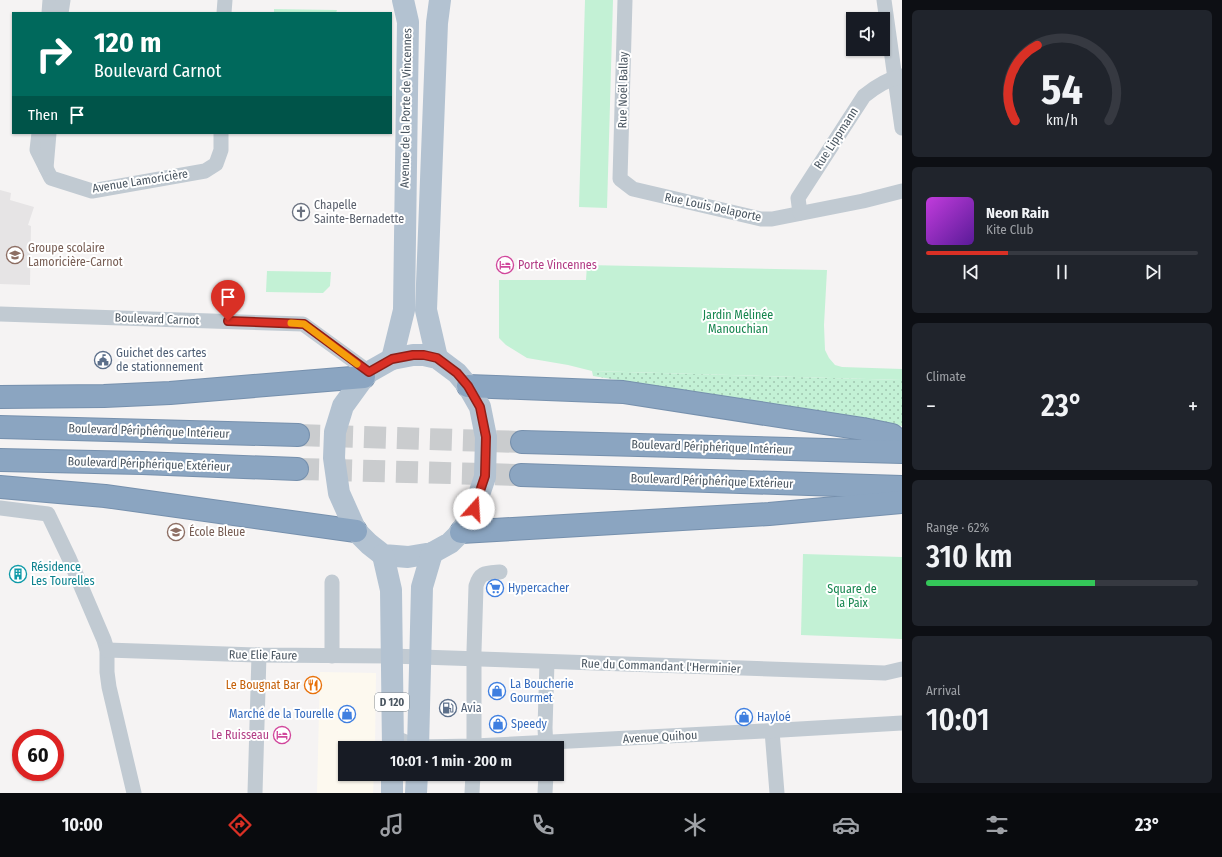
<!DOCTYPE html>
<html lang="en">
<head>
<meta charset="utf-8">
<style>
	body { margin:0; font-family:"Fira Sans Condensed",sans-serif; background:#20242c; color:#f1f3f6; height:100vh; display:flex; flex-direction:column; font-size:15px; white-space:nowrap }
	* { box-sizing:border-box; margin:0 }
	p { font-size:13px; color:#9ea1a6 }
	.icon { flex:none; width:22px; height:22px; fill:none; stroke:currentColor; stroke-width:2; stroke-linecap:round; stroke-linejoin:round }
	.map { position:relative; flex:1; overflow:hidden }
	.side { display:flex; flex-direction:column; gap:10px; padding:10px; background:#0d0f14; width:320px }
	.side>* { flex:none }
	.hud { position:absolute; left:12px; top:12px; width:380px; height:122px; border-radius:0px; box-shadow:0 1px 3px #0004; background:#00695c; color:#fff; overflow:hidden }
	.tools { position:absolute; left:846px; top:12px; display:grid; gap:8px }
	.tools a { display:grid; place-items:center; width:44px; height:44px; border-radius:0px; background:#171b24; box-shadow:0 1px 3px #0004; font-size:20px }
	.speed { position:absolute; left:12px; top:729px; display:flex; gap:8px; font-size:20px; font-weight:700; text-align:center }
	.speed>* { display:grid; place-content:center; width:52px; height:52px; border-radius:50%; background:#171b24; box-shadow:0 1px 3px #0004; line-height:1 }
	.speed .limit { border:6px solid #d22; background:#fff; color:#111 }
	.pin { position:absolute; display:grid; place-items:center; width:34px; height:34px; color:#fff; margin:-41px -17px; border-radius:50% 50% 50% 0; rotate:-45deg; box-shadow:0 0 4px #0007 }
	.pin .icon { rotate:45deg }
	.me { position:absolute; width:44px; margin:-22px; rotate:19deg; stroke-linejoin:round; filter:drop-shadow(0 0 3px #0008) }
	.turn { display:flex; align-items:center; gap:14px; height:84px; padding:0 16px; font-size:18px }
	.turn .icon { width:52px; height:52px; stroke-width:2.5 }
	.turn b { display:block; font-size:28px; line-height:34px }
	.then { display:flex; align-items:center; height:38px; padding:0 16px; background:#0003; gap:8px; font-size:15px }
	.big { font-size:30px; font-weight:600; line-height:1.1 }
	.side .card { flex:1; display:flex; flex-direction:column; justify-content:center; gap:6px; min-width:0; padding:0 14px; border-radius:6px; background:#20242c }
	.side .dial { align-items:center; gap:0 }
	.dial svg { height:104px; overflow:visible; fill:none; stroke:#363941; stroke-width:7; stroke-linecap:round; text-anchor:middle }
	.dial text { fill:#f1f3f6; stroke:none }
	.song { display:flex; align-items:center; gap:12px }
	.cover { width:48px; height:48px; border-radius:6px; background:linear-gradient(135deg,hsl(290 70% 55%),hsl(270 70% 35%)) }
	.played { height:4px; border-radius:2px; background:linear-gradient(90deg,#d93025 30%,#363941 30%) }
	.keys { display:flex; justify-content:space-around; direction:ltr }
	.heat { display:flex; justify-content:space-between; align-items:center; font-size:22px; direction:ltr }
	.charge { height:6px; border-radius:3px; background:linear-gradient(90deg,#34c759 62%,#363941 0) }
	.trip { position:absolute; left:338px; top:741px; width:226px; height:40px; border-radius:0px; background:#171b24; box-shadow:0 1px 3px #0004; font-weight:600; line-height:40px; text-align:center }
	.tabs { display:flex; height:64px; justify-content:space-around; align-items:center; background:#090b0e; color:#9ea1a6 }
	.tabs .icon { width:28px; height:28px }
	.tabs .active { color:#d93025 }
	.tabs b { font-size:18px; color:#f1f3f6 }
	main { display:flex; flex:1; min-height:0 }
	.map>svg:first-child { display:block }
</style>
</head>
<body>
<main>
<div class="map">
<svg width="902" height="793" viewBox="0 0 902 793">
	<defs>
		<pattern id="grass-dots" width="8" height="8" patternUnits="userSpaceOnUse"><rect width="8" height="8" fill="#c3f1d5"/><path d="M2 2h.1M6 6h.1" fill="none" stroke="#a0c6b0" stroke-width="1.8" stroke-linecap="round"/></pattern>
	</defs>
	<rect width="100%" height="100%" fill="#f5f3f3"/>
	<polygon fill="#fdf9ef" points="320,672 376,673 375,748 345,748 345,774 374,774 373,793 317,793"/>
	<polygon fill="#e6e4e5" points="0,190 11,193 10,200 34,207 28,225 31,226 30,285 0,284"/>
	<polygon fill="url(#grass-dots)" points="592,371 902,380 902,426 593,376"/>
	<g fill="#c3f1d5">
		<polygon points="585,0 613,0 607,208 579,207"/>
		<polygon points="274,9 337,10 336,13 274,13"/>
		<polygon points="587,265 827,270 824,325 825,350 829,358 835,365 842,367 902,369 902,380 592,371 568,365 527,358 506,345 499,338 499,280 586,280"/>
		<polygon points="267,271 331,272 330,286 323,293 266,292"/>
		<polygon points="803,554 902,557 902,639 801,635"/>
	</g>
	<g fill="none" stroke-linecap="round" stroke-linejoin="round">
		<g stroke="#caccce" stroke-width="22" stroke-dasharray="22 11" stroke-linecap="butt">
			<polyline points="298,435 522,442"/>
			<polyline points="297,469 521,475"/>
		</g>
		<g stroke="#7690ad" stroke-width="24">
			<g id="highway">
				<polyline points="468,386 623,392 863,429 892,435 902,444"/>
				<polyline points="0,397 104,396 170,393 364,377"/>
				<polyline points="0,427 298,435"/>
				<polyline points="522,442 902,452"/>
				<polyline points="0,460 142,463 297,469"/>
				<polyline points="521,475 902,487"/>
				<polyline points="0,487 105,496 356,531"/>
				<polyline points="461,532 769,514 902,502"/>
			</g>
		</g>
		<g stroke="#c1cad2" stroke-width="15">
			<polyline points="625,0 620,179 633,189 761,219 772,219 863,201 902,191"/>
			<polyline points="884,0 902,128"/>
			<polyline points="49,13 50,0"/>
			<polyline points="61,13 63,0"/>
			<polyline points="224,13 225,0"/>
			<polyline points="39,133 37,150 51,178 92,191 205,171 216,164 221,150 221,133"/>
			<polyline points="46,168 49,133"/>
			<path d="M800 213 798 198 864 96C876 86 887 79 902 76"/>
			<polyline points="0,314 303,324 369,372"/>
			<polyline points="0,508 48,514 69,558 104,640 107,650 107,672 109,687 134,793"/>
			<polyline points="332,582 332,656"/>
			<polyline points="107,650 259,655 391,656 885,673 902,669"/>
			<polyline points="772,731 777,793"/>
			<polyline points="393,737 418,747 474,746 765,731 902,723"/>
			<path d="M474 748V651L476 586C480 572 486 573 500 572"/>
			<polyline points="546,748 545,728 547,662"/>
			<polyline points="255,793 259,655"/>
			<polyline points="472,793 473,774"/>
			<polyline points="545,793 546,774"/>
		</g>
		<g stroke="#b3c2d1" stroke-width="22">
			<polygon points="413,355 424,355 437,358 457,373 468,386 480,407 486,437 485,477 474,509 461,532 450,543 432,553 408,557 383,555 369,544 356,531 339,493 334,458 335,432 343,406 364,377 369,372 392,359"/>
			<polyline points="437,358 426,310 437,23 440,0"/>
			<polyline points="392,359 404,310 408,22 403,0"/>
			<polyline points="383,555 391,590 393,748"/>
			<polyline points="418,748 422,587 432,553"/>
			<polyline points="392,793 392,774"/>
			<polyline points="416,793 417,774"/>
		</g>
		<use href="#highway" stroke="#8ba5c1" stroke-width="22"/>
	</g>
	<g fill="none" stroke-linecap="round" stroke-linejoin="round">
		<g stroke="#8d1f18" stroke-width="10">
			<polyline id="route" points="228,321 304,324 369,372 392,359 413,355 424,355 437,358 457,373 468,386 480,407 486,437 485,476 474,509"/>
		</g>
		<use href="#route" stroke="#d93025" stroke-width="7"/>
		<polyline stroke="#f59e0b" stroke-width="7" points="291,323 304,324 357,364"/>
	</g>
	<defs>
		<g id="church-ring" transform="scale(0.9)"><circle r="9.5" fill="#fff" stroke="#6b7280" stroke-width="1.5"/><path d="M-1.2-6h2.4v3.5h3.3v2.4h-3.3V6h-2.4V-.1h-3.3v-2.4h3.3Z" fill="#6b7280"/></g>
		<g id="school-ring" transform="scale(0.9)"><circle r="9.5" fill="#fff" stroke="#8d6e63" stroke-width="1.5"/><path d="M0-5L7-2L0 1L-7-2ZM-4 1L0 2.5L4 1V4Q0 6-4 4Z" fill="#8d6e63"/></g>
		<g id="hotel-ring" transform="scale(0.9)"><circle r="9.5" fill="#fff" stroke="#d1479c" stroke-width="1.5"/><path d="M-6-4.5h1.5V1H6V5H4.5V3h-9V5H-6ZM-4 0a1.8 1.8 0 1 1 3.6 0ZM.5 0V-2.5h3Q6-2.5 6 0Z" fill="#d1479c"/></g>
		<g id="civic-ring" transform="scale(0.9)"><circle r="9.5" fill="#fff" stroke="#5c6f8a" stroke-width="1.5"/><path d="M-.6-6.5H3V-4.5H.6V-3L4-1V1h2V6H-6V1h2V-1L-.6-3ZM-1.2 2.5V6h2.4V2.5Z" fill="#5c6f8a"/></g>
		<g id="university-ring" transform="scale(0.9)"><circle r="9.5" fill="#fff" stroke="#8d6e63" stroke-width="1.5"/><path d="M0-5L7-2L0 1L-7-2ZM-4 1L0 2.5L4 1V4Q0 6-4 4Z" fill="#8d6e63"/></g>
		<g id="building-ring" transform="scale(0.9)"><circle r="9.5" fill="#fff" stroke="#0f9aa8" stroke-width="1.5"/><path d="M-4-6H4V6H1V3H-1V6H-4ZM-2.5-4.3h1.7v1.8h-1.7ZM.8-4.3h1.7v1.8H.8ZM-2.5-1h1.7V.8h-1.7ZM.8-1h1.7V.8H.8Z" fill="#0f9aa8"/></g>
		<g id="supermarket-ring" transform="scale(0.9)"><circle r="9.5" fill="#fff" stroke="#3f7fe0" stroke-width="1.5"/><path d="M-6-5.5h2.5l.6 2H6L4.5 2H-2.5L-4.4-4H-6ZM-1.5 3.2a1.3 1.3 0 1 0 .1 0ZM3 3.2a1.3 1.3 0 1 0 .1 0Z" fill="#3f7fe0"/></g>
		<g id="restaurant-ring" transform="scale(0.9)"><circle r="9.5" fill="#fff" stroke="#e8710a" stroke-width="1.5"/><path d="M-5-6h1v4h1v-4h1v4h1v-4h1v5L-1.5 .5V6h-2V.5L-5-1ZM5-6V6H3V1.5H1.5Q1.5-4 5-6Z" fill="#e8710a"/></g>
		<g id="shop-ring" transform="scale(0.9)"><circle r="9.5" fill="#fff" stroke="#3f7fe0" stroke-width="1.5"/><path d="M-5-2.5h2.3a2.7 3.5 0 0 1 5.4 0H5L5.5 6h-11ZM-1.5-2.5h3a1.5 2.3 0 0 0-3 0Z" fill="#3f7fe0"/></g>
		<g id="fuel-ring" transform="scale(0.9)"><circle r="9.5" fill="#fff" stroke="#5c6f8a" stroke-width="1.5"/><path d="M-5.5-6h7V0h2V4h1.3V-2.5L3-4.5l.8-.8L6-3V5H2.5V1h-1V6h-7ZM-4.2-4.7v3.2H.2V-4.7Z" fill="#5c6f8a"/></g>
	</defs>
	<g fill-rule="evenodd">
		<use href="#church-ring" x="301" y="212"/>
		<use href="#school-ring" x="15" y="255"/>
		<use href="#hotel-ring" x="505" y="265"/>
		<use href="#civic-ring" x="103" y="360"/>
		<use href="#university-ring" x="176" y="532"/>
		<use href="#building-ring" x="18" y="574"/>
		<use href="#supermarket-ring" x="495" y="588"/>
		<use href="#restaurant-ring" x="313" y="685"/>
		<use href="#shop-ring" x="497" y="691"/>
		<use href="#fuel-ring" x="448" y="708"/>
		<use href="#shop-ring" x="347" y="714"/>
		<use href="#shop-ring" x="744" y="717"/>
		<use href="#shop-ring" x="498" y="724"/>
		<use href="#hotel-ring" x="282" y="735"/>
	</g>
	<g text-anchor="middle" stroke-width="4" stroke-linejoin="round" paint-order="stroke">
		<rect fill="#fff" stroke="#808990" stroke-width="1" x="375" y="693" width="34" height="18" rx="3"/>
		<g font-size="11" font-weight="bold" fill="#4a5661">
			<text x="392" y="706">D 120</text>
		</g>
		<g font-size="12" fill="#4a5661" stroke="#fff">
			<text transform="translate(623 90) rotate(-89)" y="4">Rue Noël Ballay</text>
			<text transform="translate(406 108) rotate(-89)" y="4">Avenue de la Porte de Vincennes</text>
			<text transform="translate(836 138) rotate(-57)" y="4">Rue Lippmann</text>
			<text transform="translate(140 181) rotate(-9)" y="4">Avenue Lamoricière</text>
			<text transform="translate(713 207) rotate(12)" y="4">Rue Louis Delaporte</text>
			<text transform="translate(157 319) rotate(2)" y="4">Boulevard Carnot</text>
			<text transform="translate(149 431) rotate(2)" y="4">Boulevard Périphérique Intérieur</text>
			<text transform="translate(712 447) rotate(2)" y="4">Boulevard Périphérique Intérieur</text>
			<text transform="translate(149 464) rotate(2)" y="4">Boulevard Périphérique Extérieur</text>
			<text transform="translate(712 481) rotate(2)" y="4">Boulevard Périphérique Extérieur</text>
			<text transform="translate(263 655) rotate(1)" y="4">Rue Elie Faure</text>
			<text transform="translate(661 666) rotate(2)" y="4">Rue du Commandant l'Herminier</text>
			<text transform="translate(660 737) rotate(-3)" y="4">Avenue Quihou</text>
		</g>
		<g font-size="12" fill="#5b616d" stroke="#fff" text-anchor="start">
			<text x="314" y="209">Chapelle<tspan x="314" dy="14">Sainte-Bernadette</tspan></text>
		</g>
		<g font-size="12" fill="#785e54" stroke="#fff" text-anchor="start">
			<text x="28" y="252">Groupe scolaire<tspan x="28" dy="14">Lamoricière-Carnot</tspan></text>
			<text x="189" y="536">École Bleue</text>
		</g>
		<g font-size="12" fill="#b23c85" stroke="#fff" text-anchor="start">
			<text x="518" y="269">Porte Vincennes</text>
			<text x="269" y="739" text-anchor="end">Le Ruisseau</text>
		</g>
		<g font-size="12" fill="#17864f" stroke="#fff">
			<text x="738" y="319">Jardin Mélinée<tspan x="738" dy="14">Manouchian</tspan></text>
			<text x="852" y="593">Square de<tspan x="852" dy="14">la Paix</tspan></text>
		</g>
		<g font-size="12" fill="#4e5e75" stroke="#fff" text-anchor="start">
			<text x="116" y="357">Guichet des cartes<tspan x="116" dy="14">de stationnement</tspan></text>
			<text x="461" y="712">Avia</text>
		</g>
		<g font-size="12" fill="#0d838f" stroke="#fff" text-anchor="start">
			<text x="31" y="571">Résidence<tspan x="31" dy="14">Les Tourelles</tspan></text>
		</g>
		<g font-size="12" fill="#366cbe" stroke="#fff" text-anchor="start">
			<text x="508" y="592">Hypercacher</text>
			<text x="510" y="688">La Boucherie<tspan x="510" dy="14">Gourmet</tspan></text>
			<text x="334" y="718" text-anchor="end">Marché de la Tourelle</text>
			<text x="757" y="721">Hayloé</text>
			<text x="511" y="728">Speedy</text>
		</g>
		<g font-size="12" fill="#c56008" stroke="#fff" text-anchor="end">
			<text x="300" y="689">Le Bougnat Bar</text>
		</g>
	</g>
</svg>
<div class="tools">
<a><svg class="icon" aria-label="sound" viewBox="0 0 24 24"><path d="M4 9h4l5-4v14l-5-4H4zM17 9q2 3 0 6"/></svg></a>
</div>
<div class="speed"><div class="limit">60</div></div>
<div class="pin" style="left:228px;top:321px;background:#d93025"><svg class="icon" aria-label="arrive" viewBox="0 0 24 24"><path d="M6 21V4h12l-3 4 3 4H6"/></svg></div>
<svg class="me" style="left:474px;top:509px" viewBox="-20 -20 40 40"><circle r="19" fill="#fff"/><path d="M0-13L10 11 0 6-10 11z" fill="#d93025"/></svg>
<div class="trip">10:01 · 1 min · 200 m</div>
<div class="hud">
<div class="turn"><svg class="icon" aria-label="right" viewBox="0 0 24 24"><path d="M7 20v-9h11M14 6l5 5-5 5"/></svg><div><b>120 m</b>Boulevard Carnot</div></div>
<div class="then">Then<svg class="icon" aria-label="arrive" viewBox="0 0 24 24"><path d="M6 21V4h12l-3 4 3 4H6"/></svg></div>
</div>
</div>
<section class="side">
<div class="card dial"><svg viewBox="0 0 100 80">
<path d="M14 69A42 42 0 1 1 86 69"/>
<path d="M14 69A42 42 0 0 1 31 11" stroke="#d93025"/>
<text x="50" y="56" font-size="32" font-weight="700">54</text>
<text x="50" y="72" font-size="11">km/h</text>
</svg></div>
<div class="card">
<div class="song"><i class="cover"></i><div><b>Neon Rain</b><p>Kite Club</p></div></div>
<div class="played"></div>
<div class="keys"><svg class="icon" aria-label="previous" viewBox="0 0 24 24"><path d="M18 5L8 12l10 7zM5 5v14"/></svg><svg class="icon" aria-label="pause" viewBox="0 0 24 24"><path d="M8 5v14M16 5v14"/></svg><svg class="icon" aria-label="next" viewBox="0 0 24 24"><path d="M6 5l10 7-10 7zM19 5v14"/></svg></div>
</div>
<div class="card"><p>Climate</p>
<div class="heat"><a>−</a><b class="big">23°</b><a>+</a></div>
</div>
<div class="card"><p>Range · 62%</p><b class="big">310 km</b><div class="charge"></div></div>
<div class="card"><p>Arrival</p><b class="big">10:01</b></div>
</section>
</main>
<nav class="tabs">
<b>10:00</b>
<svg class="icon active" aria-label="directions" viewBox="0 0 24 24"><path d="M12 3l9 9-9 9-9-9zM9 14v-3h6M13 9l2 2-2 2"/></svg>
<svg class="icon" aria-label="music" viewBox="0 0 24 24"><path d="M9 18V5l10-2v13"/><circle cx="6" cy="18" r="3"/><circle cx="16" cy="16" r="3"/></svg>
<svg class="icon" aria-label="phone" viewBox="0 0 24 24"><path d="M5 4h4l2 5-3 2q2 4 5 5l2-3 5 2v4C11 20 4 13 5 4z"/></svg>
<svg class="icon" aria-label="climate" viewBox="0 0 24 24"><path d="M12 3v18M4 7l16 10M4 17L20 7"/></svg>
<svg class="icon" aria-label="car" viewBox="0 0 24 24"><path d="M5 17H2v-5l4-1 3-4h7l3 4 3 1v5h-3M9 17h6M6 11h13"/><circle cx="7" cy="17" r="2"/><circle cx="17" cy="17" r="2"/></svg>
<svg class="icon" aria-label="filters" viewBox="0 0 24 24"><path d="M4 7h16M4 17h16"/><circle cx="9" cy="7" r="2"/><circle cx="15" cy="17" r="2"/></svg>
<b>23°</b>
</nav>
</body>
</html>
